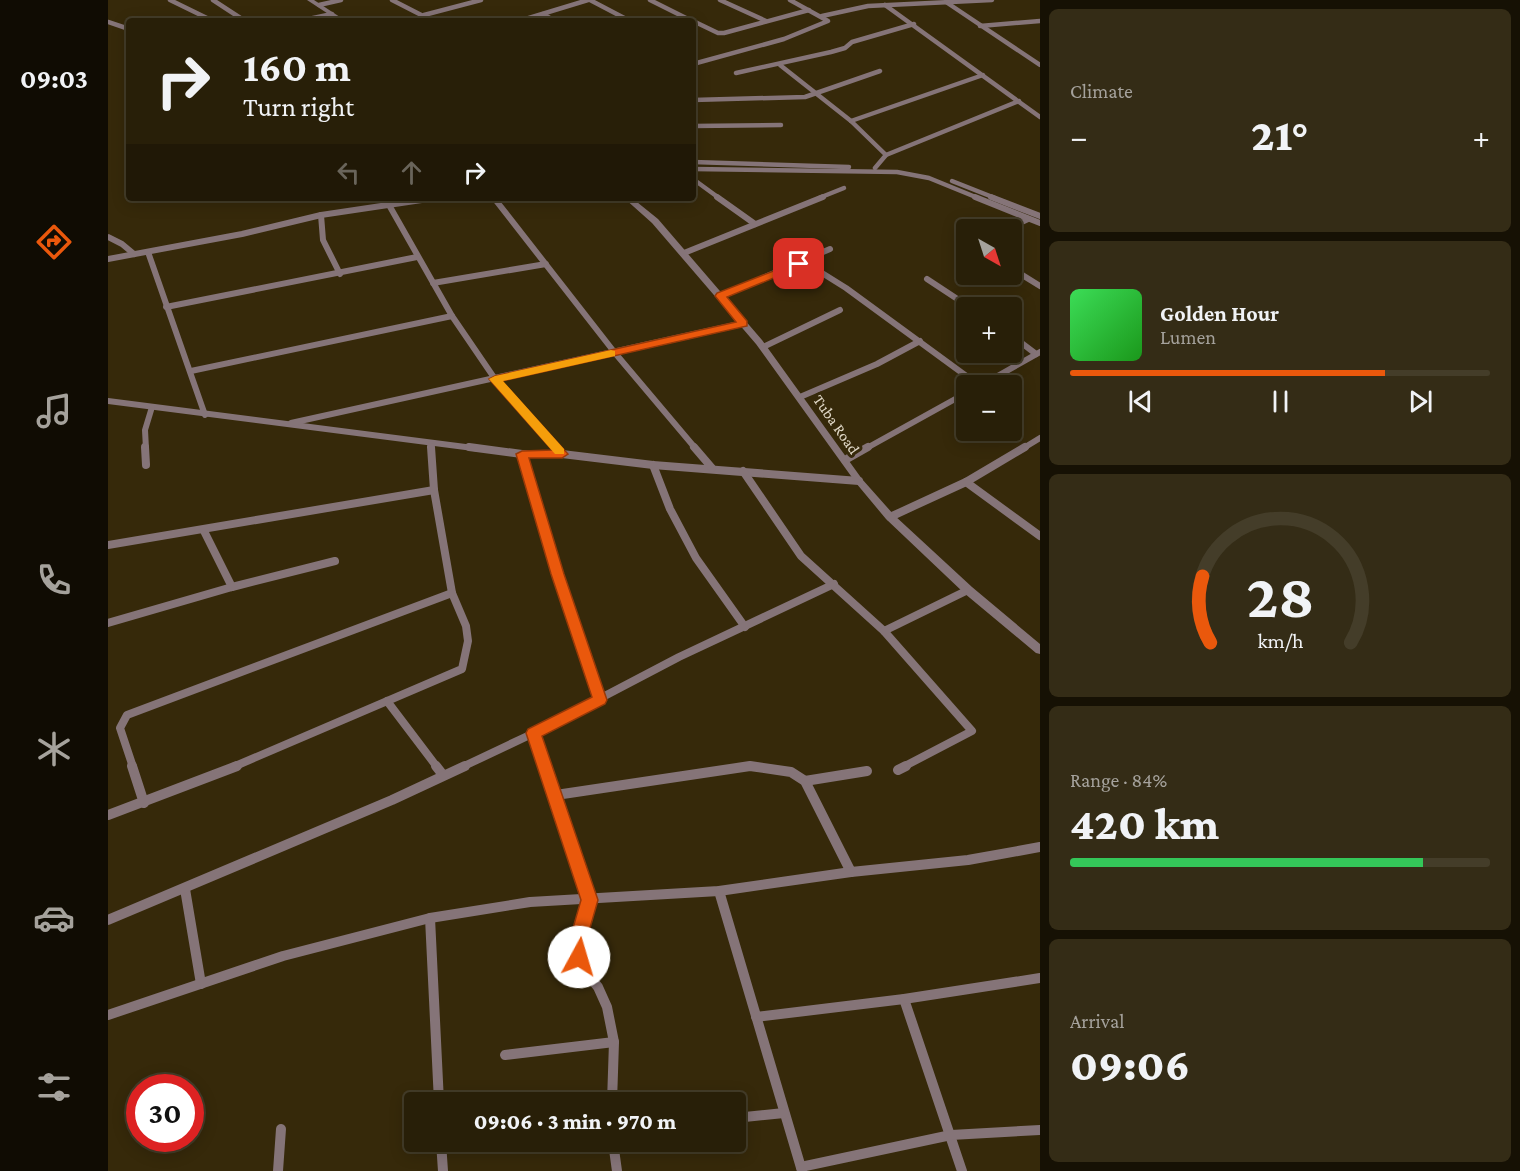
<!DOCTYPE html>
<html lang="en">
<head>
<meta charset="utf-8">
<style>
	body { margin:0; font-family:"Crimson Pro",serif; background:#342c16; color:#f1f3f6; height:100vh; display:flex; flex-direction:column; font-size:22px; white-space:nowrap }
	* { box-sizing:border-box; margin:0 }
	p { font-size:20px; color:#a5a29c }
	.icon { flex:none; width:33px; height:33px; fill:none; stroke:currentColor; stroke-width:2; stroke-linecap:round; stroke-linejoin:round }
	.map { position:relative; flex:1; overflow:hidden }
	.sheet { display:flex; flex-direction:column; gap:9px; padding:9px; background:#161104; width:480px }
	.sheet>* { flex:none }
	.hud { position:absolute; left:18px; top:18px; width:570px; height:183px; border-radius:6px; box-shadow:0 3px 15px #0003,0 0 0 2px #443d29; background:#281f08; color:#f1f3f6; overflow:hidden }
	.needle { width:39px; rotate:141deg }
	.fabs { position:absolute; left:848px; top:219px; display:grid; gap:12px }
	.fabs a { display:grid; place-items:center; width:66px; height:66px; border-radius:6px; background:#281f08; box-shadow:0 3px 15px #0003,0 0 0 2px #443d29; font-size:30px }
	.speed { position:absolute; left:18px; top:1074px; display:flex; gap:12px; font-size:30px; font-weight:700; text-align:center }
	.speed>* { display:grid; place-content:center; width:78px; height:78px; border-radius:50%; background:#281f08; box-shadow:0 3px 15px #0003,0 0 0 2px #443d29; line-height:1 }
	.speed .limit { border:9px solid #d22; background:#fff; color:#111 }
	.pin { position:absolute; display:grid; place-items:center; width:51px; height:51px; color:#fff; margin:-26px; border-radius:12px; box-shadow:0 3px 9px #0006 }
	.me { position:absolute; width:66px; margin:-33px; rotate:6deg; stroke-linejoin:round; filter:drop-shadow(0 0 4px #0008) }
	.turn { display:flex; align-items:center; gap:21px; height:126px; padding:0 18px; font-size:27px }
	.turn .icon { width:78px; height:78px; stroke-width:2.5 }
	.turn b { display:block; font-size:42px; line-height:51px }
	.lanes { display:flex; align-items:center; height:57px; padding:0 18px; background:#0003; justify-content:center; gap:30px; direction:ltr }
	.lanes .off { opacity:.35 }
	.big { font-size:45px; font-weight:800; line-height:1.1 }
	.sheet .widget { flex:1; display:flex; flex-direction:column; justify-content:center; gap:9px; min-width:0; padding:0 21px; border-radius:9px; background:#342c16 }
	.sheet .dial { align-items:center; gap:0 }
	.dial svg { height:156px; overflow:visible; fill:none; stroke:#443d29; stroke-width:7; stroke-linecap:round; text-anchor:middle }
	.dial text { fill:#f1f3f6; stroke:none }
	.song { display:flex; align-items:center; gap:18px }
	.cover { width:72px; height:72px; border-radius:9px; background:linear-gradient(135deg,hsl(130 70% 55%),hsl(120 70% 35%)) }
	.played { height:6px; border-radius:3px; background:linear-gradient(90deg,#ea580c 75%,#443d29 75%) }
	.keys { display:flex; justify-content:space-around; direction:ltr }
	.heat { display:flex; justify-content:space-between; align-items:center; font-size:33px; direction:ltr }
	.charge { height:9px; border-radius:4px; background:linear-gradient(90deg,#34c759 84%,#443d29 0) }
	.trip { position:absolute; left:296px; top:1092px; width:342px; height:60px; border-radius:6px; background:#281f08; box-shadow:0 3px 15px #0003,0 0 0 2px #443d29; font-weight:800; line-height:60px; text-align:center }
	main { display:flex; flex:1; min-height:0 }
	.dock { display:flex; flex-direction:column; width:108px; justify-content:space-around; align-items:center; background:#100c03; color:#a5a29c }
	.dock .icon { width:42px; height:42px }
	.dock .current { color:#ea580c }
	.dock b { font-size:27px; color:#f1f3f6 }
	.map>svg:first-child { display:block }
</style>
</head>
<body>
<main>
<nav class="dock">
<b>09:03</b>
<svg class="icon current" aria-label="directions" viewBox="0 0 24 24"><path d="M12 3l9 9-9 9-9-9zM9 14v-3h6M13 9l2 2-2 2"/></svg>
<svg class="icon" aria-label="music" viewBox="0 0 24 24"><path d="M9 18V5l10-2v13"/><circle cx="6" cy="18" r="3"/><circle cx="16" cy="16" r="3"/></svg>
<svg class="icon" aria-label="phone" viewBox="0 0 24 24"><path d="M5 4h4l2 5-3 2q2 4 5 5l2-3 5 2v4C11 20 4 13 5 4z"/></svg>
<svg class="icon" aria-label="climate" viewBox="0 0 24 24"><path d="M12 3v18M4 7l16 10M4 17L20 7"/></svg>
<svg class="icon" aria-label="car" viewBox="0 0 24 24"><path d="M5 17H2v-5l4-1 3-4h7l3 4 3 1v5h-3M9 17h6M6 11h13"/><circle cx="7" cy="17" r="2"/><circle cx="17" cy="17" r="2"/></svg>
<svg class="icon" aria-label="filters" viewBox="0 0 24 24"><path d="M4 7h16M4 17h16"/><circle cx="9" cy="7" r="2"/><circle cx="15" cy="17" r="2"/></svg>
</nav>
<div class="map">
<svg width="932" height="1171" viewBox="0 0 932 1171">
	<rect width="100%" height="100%" fill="#36290a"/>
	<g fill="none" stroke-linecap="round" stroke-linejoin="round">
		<g stroke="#857478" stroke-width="4.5">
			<polyline points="62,0 105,21"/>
			<polyline points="105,0 137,21"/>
			<polyline points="284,0 325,21"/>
			<polyline points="482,0 522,21"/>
			<polyline points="542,0 584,21"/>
			<polyline points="612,0 658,21"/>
			<polyline points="838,2 932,65"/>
			<polyline points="211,5 233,0"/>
			<polyline points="777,5 932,117"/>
			<polyline points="435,14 447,21"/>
			<polyline points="316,15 373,0"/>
			<polyline points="714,16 760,6 884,0"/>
			<polyline points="191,21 224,14"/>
			<polyline points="411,21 480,0"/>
			<polyline points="585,21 610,33 616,33 701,10"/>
			<polyline points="0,22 21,29"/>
			<polyline points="872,26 932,21"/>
			<polyline points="585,64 676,39 720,21 682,0"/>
			<polyline points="672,65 743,121 778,155"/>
			<polyline points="628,73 723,52 737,48 744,42 806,24"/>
			<polyline points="585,100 697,97 772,71"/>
			<polyline points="743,121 875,75"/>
			<polyline points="585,126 673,125"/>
			<polyline points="585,162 741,167"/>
			<polyline points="767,168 778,155 911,101"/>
			<polyline points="585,169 789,172 821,178 870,198"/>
			<polyline points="585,179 611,198"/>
			<polyline points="844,181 887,198"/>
			<polyline points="711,198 736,188"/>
		</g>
		<g stroke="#857478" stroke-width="6">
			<polyline points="609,197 647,224"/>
			<polyline points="867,197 932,223"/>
			<polyline points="883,197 932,216"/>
			<polyline points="386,198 507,353 588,449"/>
			<polyline points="281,205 344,316 387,379 449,449"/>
			<polyline points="213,215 215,240 232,274"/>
			<polyline points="897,230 920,219"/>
			<polyline points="0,237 14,244 26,254"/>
			<polyline points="40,252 97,415"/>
			<polyline points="576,253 715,197"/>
			<polyline points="0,259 134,234 213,215 327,198"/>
			<polyline points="691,264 706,268 738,288 872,386"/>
			<polyline points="903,268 932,286"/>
			<polyline points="819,279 863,308"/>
			<polyline points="325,283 438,264"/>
			<polyline points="613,296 722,249"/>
			<polyline points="58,307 309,257"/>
			<polyline points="903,335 928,354"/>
			<polyline points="655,347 732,310"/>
			<polyline points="83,371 344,316"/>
			<polyline points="872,386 932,352"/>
			<polyline points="692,397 769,364 812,341"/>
			<polyline points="0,401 373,449"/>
			<polyline points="183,423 636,323"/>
			<polyline points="323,444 323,449"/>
			<polyline points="38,449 37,430 44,407"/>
			<polyline points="757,449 858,393"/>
			<polyline points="914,449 932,438"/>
		</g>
		<g stroke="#857478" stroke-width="8">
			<polyline points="37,447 38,465"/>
			<polyline points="361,447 414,454 454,454 545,465 751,481"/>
			<polyline points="448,447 454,454"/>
			<polyline points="586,447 604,468"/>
			<polyline points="414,454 449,574 492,700"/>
			<polyline points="737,460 760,447"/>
			<polyline points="545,465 562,509 588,558 637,627"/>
			<polyline points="635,471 693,556 776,631 864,731 795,767"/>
			<polyline points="858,482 932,536"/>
			<polyline points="782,517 858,482 917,447"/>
			<polyline points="96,531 124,587"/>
			<polyline points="0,545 326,490"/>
			<polyline points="0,623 124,587 227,561"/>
			<polyline points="776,631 860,590"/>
			<polyline points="279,701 329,767"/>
			<polyline points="426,733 437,767"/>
			<polyline points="25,767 12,728 19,715 344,593"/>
			<polyline points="125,767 354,669 360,641 358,626 344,593 326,490 323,447"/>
			<polyline points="354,767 426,733 571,657 726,584"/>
			<polyline points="634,767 650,767"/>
		</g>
		<g stroke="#857478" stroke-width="10">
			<polyline points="24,766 36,803"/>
			<polyline points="328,766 335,775"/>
			<polyline points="437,766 482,900 469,942 471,957 477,971 490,987 499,1007 506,1042 504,1102"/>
			<polyline points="790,770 798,766"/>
			<polyline points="697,781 759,771"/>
			<polyline points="448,795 642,766 683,772 697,781 743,872"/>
			<polyline points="0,815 129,766"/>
			<polyline points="77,889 93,984"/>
			<polyline points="611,891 694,1171"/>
			<polyline points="322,918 331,1102"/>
			<polyline points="0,920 284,800 357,766"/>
			<polyline points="796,999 854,1171"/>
			<polyline points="0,1015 175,956 322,918 422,902 611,891 743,872 860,860 932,847"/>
			<polyline points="648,1017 796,999 932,978"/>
			<polyline points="397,1055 506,1042"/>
			<polyline points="627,1118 676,1113"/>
			<polyline points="333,1142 335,1171"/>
			<polyline points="505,1142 509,1171"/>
			<polyline points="693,1167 843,1135 932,1130"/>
			<polyline points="170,1171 173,1129"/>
		</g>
		<g fill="#857478" fill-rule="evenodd">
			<polygon points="199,0 206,0 238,21 231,21"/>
			<polygon points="516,198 524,198 550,219 654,340 754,479 786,515 864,587 932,644 932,654 928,653 856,593 778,519 748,483 648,344 544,223"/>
		</g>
	</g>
	<polygon fill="#ea580c" stroke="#983908" stroke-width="1.5" points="691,261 696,264 695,266 619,297 639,321 639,326 394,381 460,454 454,458 421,458 456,574 499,700 497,704 434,736 490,900 478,942 479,957 477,963 471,965 464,963 461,942 473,900 418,733 420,729 484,697 443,574 408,454 414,451 444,450 381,379 387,376 628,322 607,296 609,293"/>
	<polygon fill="#f59e0b" points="503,350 507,351 507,356 395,381 456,449 456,454 447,454 381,379 387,376"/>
	<g text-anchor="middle" stroke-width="6" stroke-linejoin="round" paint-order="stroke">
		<g font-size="16" fill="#e0d8c7" stroke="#36290a">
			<text transform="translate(729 424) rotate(55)" y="6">Tuba Road</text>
		</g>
	</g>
</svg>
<div class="fabs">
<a><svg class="needle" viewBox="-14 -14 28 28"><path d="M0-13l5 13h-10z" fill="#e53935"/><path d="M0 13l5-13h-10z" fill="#a5a29c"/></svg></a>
<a>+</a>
<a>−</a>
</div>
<div class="speed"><div class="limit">30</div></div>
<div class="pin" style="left:691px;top:264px;background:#d93025"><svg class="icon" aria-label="arrive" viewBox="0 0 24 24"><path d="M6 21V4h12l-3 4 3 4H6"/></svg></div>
<svg class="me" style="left:471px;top:957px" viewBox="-20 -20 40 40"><circle r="19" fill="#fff"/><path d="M0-13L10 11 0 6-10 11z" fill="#ea580c"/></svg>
<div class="trip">09:06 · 3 min · 970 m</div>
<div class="hud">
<div class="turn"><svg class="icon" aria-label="right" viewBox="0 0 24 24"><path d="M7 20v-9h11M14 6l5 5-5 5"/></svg><div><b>160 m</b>Turn right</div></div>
<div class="lanes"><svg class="icon off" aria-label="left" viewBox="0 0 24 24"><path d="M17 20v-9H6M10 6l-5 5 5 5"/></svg><svg class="icon off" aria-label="ahead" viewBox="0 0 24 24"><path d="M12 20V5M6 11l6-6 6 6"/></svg><svg class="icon" aria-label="right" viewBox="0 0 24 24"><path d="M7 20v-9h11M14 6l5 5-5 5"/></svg></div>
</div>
</div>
<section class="sheet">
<div class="widget"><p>Climate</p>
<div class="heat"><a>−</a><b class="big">21°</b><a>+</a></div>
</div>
<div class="widget">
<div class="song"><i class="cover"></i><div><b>Golden Hour</b><p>Lumen</p></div></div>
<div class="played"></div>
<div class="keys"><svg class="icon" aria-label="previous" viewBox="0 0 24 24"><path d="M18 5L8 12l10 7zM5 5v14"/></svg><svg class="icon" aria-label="pause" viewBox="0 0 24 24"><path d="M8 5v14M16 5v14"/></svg><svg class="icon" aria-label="next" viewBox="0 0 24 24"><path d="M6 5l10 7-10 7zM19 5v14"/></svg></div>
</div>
<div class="widget dial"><svg viewBox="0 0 100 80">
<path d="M14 69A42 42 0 1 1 86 69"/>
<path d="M14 69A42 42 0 0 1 10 35" stroke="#ea580c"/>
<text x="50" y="56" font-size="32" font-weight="700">28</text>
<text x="50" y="72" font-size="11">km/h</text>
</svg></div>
<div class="widget"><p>Range · 84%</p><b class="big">420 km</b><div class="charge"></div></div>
<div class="widget"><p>Arrival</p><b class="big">09:06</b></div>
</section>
</main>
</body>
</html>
